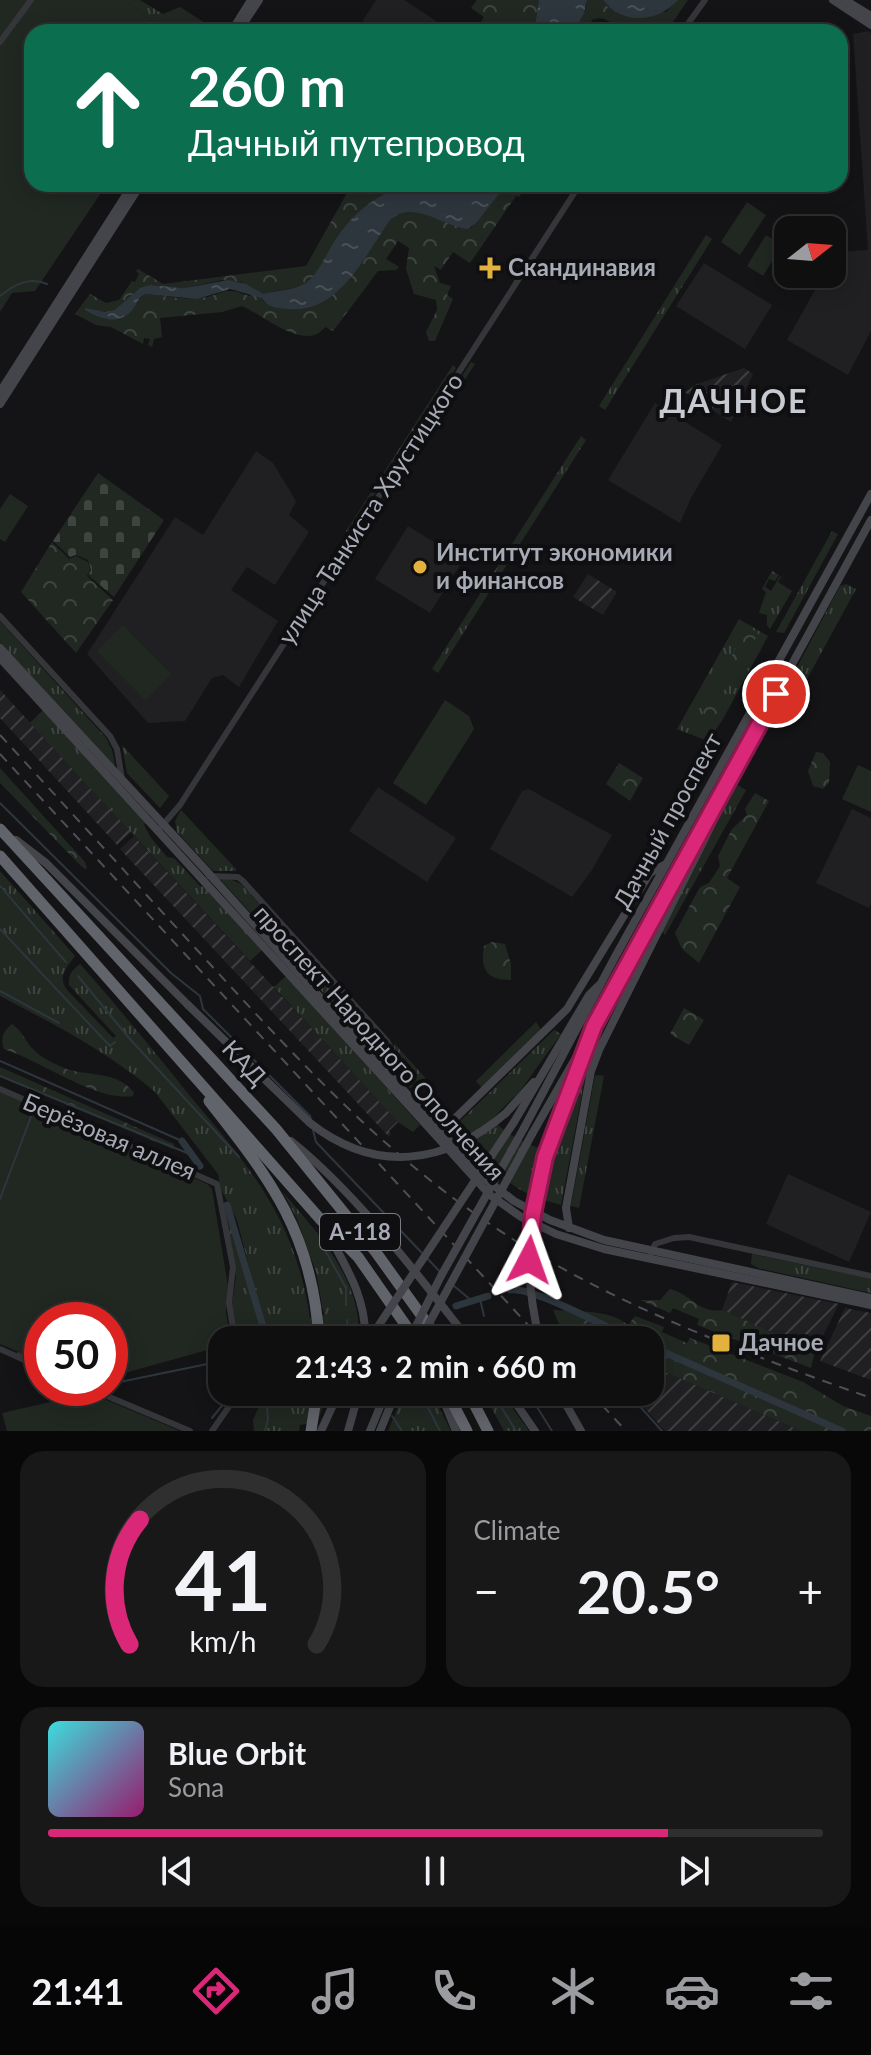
<!DOCTYPE html>
<html lang="en">
<head>
<meta charset="utf-8">
<style>
	body { margin:0; font-family:Lato,sans-serif; background:#181819; color:#f1f3f6; height:100vh; display:flex; flex-direction:column; font-size:30px; white-space:nowrap }
	* { box-sizing:border-box; margin:0 }
	p { font-size:26px; color:#9b9c9f }
	.icon { flex:none; width:44px; height:44px; fill:none; stroke:currentColor; stroke-width:2; stroke-linecap:round; stroke-linejoin:round }
	.map { position:relative; height:1431px; overflow:hidden }
	.side { display:flex; flex-direction:column; gap:20px; padding:20px; background:#080809; flex:1 }
	.side>* { flex:none }
	.hud { position:absolute; left:24px; top:24px; width:824px; height:168px; border-radius:24px; box-shadow:0 4px 20px #0003,0 0 0 2px #2f2f30; background:#0b6e4f; color:#fff; overflow:hidden }
	.needle { width:52px; rotate:73deg }
	.tools { position:absolute; left:774px; top:216px; display:grid; gap:16px }
	.tools a { display:grid; place-items:center; width:72px; height:72px; border-radius:16px; background:#0f0f10; box-shadow:0 4px 20px #0003,0 0 0 2px #2f2f30; font-size:40px }
	.speed { position:absolute; left:24px; top:1302px; display:flex; gap:16px; font-size:40px; font-weight:700; text-align:center }
	.speed>* { display:grid; place-content:center; width:104px; height:104px; border-radius:50%; background:#0f0f10; box-shadow:0 4px 20px #0003,0 0 0 2px #2f2f30; line-height:1 }
	.speed .limit { border:12px solid #d22; background:#fff; color:#111 }
	.pin { position:absolute; display:grid; place-items:center; width:68px; height:68px; color:#fff; margin:-34px; border:4px solid #fff; border-radius:50%; box-shadow:0 2px 8px #0007 }
	.me { position:absolute; width:88px; margin:-44px; rotate:4deg; stroke-linejoin:round; filter:drop-shadow(0 0 6px #0008) }
	.turn { display:flex; align-items:center; gap:28px; height:168px; padding:0 32px; font-size:36px }
	.turn .icon { width:104px; height:104px; stroke-width:2.5 }
	.turn b { display:block; font-size:56px; line-height:68px }
	.big { font-size:60px; font-weight:700; line-height:1.1 }
	.side .tile { flex:1; display:flex; flex-direction:column; justify-content:center; gap:12px; min-width:0; padding:0 28px; border-radius:24px; background:#181819 }
	.side .dial { align-items:center; gap:0 }
	.dial svg { height:208px; overflow:visible; fill:none; stroke:#2f2f30; stroke-width:7; stroke-linecap:round; text-anchor:middle }
	.dial text { fill:#f1f3f6; stroke:none }
	.song { display:flex; align-items:center; gap:24px }
	.cover { width:96px; height:96px; border-radius:12px; background:linear-gradient(135deg,hsl(180 70% 55%),hsl(320 70% 35%)) }
	.played { height:8px; border-radius:4px; background:linear-gradient(90deg,#db2777 80%,#2f2f30 80%) }
	.keys { display:flex; justify-content:space-around; direction:ltr }
	.heat { display:flex; justify-content:space-between; align-items:center; font-size:44px; direction:ltr }
	.side .tiles { flex:1; display:grid; gap:20px; grid-template-columns:1fr 1fr }
	.tile:last-child { grid-column:span 2 }
	.trip { position:absolute; left:208px; top:1326px; width:456px; height:80px; border-radius:24px; background:#0f0f10; box-shadow:0 4px 20px #0003,0 0 0 2px #2f2f30; font-weight:700; line-height:80px; text-align:center }
	.dock { display:flex; height:128px; justify-content:space-around; align-items:center; background:#060606; color:#9b9c9f }
	.dock .icon { width:56px; height:56px }
	.dock .on { color:#db2777 }
	.dock b { font-size:36px; color:#f1f3f6 }
	.map>svg:first-child { display:block }
</style>
</head>
<body>
<div class="map">
<svg width="871" height="1431" viewBox="0 0 871 1431">
	<defs>
		<pattern id="industrial-furrows" width="10" height="10" patternUnits="userSpaceOnUse" patternTransform="scale(2)"><rect width="10" height="10" fill="#202023"/><path d="M-1 1l2-2M0 10L10 0M9 11l2-2" fill="none" stroke="#3e3e41"/></pattern>
		<pattern id="grass-tufts" width="24" height="20" patternUnits="userSpaceOnUse" patternTransform="scale(2)"><rect width="24" height="20" fill="#212822"/><path d="M3 7l-1-3M5 7V3M7 7l1-3M15 17l-1-3M17 17v-4M19 17l1-3" fill="none" stroke="#3e4440"/></pattern>
		<pattern id="forest-crowns" width="20" height="18" patternUnits="userSpaceOnUse" patternTransform="scale(2)"><rect width="20" height="18" fill="#212822"/><path d="M2 6a3 3 0 1 1 6 0M12 15a3 3 0 1 1 6 0" fill="none" stroke="#3e4440"/></pattern>
		<pattern id="cemetery-stones" width="16" height="16" patternUnits="userSpaceOnUse" patternTransform="scale(2)"><rect width="16" height="16" fill="#212822"/><path d="M2 7V4a2 2 0 0 1 4 0v3zM10 15v-3a2 2 0 0 1 4 0v3z" fill="#3e4440"/></pattern>
		<pattern id="water-ripples" width="26" height="14" patternUnits="userSpaceOnUse" patternTransform="scale(2)"><rect width="26" height="14" fill="#2e363d"/><path d="M2 4q2-2 4 0t4 0M15 11q2-2 4 0t4 0" fill="none" stroke="#495057"/></pattern>
	</defs>
	<rect width="100%" height="100%" fill="#141416"/>
	<g fill="#202023">
		<polygon points="376,0 404,0 447,28 445,32 356,32"/>
		<polygon points="869,31 871,34 871,331 848,375 787,340 824,274 832,274 832,260 836,252 868,250 853,34"/>
		<polygon points="704,263 772,305 745,349 676,306"/>
		<polygon points="655,403 722,445 691,498 680,523 608,480"/>
		<polygon points="256,451 273,463 296,501 289,515 309,532 275,585 247,567 231,590 278,621 239,687 223,675 212,678 185,721 148,723 87,654 175,517 203,535"/>
		<polygon points="408,526 463,560 430,613 375,579"/>
		<polygon points="378,787 456,838 427,882 349,831"/>
		<polygon points="529,789 612,835 592,870 572,897 490,849 522,791"/>
		<polygon points="852,809 871,818 871,903 869,908 816,883"/>
		<polygon points="788,1174 871,1212 849,1262 766,1224"/>
	</g>
	<g fill="url(#industrial-furrows)">
		<polygon points="744,368 753,374 731,422 685,392 697,384"/>
		<polygon points="588,574 617,592 603,615 573,597"/>
		<polygon points="0,690 131,832 117,845 0,718"/>
		<polygon points="134,836 398,1122 389,1131 391,1134 389,1137 120,849"/>
		<polygon points="732,1282 839,1304 815,1351 722,1310"/>
		<polygon points="845,1308 871,1313 871,1380 820,1361"/>
		<polygon points="656,1368 801,1431 665,1431 634,1396 636,1392 650,1392 650,1374"/>
	</g>
	<g fill="url(#grass-tufts)">
		<polygon points="125,0 140,0 163,14 180,7 208,25 209,32 166,32"/>
		<polygon points="706,235 712,239 605,410 599,406"/>
		<polygon points="471,362 475,364 374,520 371,518"/>
		<polygon points="453,365 456,368 349,534 346,531"/>
		<polygon points="581,436 586,440 438,673 432,669"/>
		<polygon points="832,531 838,534 784,633 776,632"/>
		<polygon points="772,571 779,575 775,581 769,579 765,587 771,591 780,576 786,579 781,577 778,582 792,591 770,629 767,625 767,615 759,613 766,592 762,589"/>
		<polygon points="846,584 856,589 807,679 798,674 796,669 840,586"/>
		<polygon points="739,619 768,636 723,719 708,741 677,729"/>
		<polygon points="0,621 106,738 112,750 115,765 111,765 0,643"/>
		<polygon points="43,710 146,823 144,825 151,838 167,857 174,858 200,886 208,889 262,950 250,961 30,723"/>
		<polygon points="122,745 169,796 160,808 127,773"/>
		<polygon points="734,783 746,790 665,935 662,931"/>
		<polygon points="181,810 236,869 236,871 213,871 177,832 175,821"/>
		<path d="M0 871 75 956C67 967 57 977 67 990L113 1038 116 1036 69 985C68 975 72 970 80 964 118 1007 154 1051 190 1096 252 1170 295 1219 310 1318L324 1315 316 1272 297 1219 283 1192C319 1235 362 1280 359 1340H236L231 1311 236 1277 224 1209 236 1238 261 1334 267 1335 237 1220 221 1189 218 1174 155 1092C108 1052 54 1024 0 996V930L111 1046 0 928V888L67 961 0 885Z"/>
		<polygon points="220,879 230,879 241,884 385,1042 388,1052 387,1063"/>
		<polygon points="286,976 420,1125 413,1132 398,1122 274,987"/>
		<polygon points="536,1022 541,1030 482,1088 476,1081"/>
		<path d="M554 1030 561 1034 520 1091 492 1119C508 1137 531 1146 554 1153L594 1053 585 1078 561 1205C551 1202 540 1199 531 1195 499 1181 476 1152 458 1123Z"/>
		<polygon points="394,1043 427,1080 414,1092 395,1070"/>
		<polygon points="599,1075 604,1076 579,1208 571,1206 595,1076"/>
		<polygon points="752,1254 871,1279 871,1293 758,1268 751,1264"/>
		<polygon points="253,1392 329,1392 317,1422 300,1425 299,1431 254,1431 253,1420 262,1400 258,1393"/>
		<polygon points="404,1392 431,1392 451,1431 388,1431"/>
		<polygon points="483,1392 501,1392 529,1431 504,1431"/>
	</g>
	<g fill="url(#forest-crowns)" fill-rule="evenodd">
		<polygon points="477,0 539,0 534,32 475,32 484,17 471,8"/>
		<path d="M587 0H603L608 7 666 12 678 0H688L666 32C654 32 637 35 626 32 613 28 607 13 592 20L587 32H574L586 8Z"/>
		<path d="M352 184H406C373 198 350 214 332 246 325 257 319 273 308 282 294 292 276 287 262 297L264 302C280 297 344 281 353 272 368 257 382 215 405 211 421 208 449 227 471 228L507 184H528L519 197 516 196 470 263 453 252 441 270 434 266 440 283 451 286 447 295 453 299 435 341H429L426 332 437 310 436 300 414 294 406 269 409 248 398 241 386 259 399 267 396 270 378 271 333 331 325 327C306 353 264 315 242 306L222 312 160 318 162 337 154 339 152 347 148 345 150 339 144 338 143 344 111 327 96 325 75 314 90 294 106 303 119 300 132 281 135 282 139 274 136 271 138 269 163 284 306 266ZM222 280 241 282 258 292 249 296C219 284 223 297 198 298 180 300 162 295 145 294 139 298 137 304 132 309 116 324 102 320 85 310L109 312 116 310 125 304 135 292 150 285 185 288Z"/>
		<polygon points="52,542 69,559 76,556 88,562 90,569 87,576 113,600 76,653 21,592"/>
		<path d="M747 626 758 633 750 650H745L738 662C741 678 725 686 718 699L719 707 711 731 704 733 698 729 704 717 703 711Z"/>
		<polygon points="816,752 823,753 830,762 829,783 823,789 813,786 808,771"/>
		<polygon points="619,763 643,778 630,801 606,784"/>
		<polygon points="0,768 85,862 87,868 85,869 80,865 0,783"/>
		<polygon points="755,793 769,801 727,878 740,887 699,963 682,949 675,933 700,887 709,883 720,866 718,856 732,829 747,815 745,809"/>
		<path d="M492 942 505 944 511 964V980C487 980 480 970 484 946Z"/>
		<polygon points="684,1008 704,1020 689,1045 670,1034"/>
		<path d="M12 1024C24 1033 23 1038 32 1048 40 1057 52 1063 64 1068 88 1077 115 1070 134 1092L133 1096C96 1102 42 1061 4 1049 0 1037 3 1032 12 1024Z"/>
		<polygon points="0,1067 174,1144 173,1149 0,1077"/>
		<path d="M670 1289C691 1294 699 1314 722 1310L815 1351 811 1368 697 1325 699 1319 673 1308 670 1313 640 1300H660Z"/>
		<path d="M553 1310C578 1312 609 1309 628 1325L635 1316 664 1327 662 1332 687 1343 690 1338 803 1382 843 1406 871 1416V1431H801L656 1368 650 1374V1340H573L560 1326Z"/>
	</g>
	<polygon fill="url(#cemetery-stones)" points="98,473 164,520 114,597 88,575 91,570 88,560 76,555 70,557 53,541"/>
	<g fill="#212822">
		<polygon points="0,0 125,0 166,32 32,32 32,184 107,184 35,291 12,293 0,312"/>
		<polygon points="747,202 766,215 740,255 721,242"/>
		<polygon points="766,235 782,245 763,276 747,266"/>
		<polygon points="10,494 28,506 5,542 0,539 0,509"/>
		<polygon points="123,625 171,674 145,700 97,651"/>
		<polygon points="445,700 469,716 474,729 426,805 393,783"/>
		<polygon points="858,765 871,771 871,812 842,799"/>
		<polygon points="0,1092 207,1184 212,1189 228,1286 226,1312 231,1340 222,1340 222,1346 110,1377 110,1320 42,1320 42,1362 0,1344"/>
		<polygon points="90,1393 180,1431 7,1431 2,1413"/>
	</g>
	<g fill="url(#water-ripples)">
		<polygon points="539,0 587,0 584,13 574,32 534,32"/>
		<path d="M603 0H678C658 23 621 25 603 0Z"/>
		<path d="M406 184H507L476 223 468 229C441 226 414 199 390 220 365 255 339 314 289 309 278 308 268 308 262 298L230 289 197 299 145 294C137 299 138 303 133 309 120 326 99 319 85 310V308L105 312 115 310 140 288 150 285 185 288 228 280 246 284 263 294C277 290 293 291 306 283 317 275 324 259 331 247 349 216 372 197 406 184Z"/>
	</g>
	<g fill="none" stroke-linecap="round" stroke-linejoin="round">
		<g stroke="#2e363d" stroke-width="2">
			<path d="M0 296C14 285 29 276 47 284"/>
			<polyline points="0,803 171,973 200,996 203,1009 310,1116 311,1120"/>
			<polyline points="0,886 66,962"/>
			<polyline points="0,929 110,1046 115,1042"/>
			<polyline points="78,976 129,1038 239,1157"/>
			<polyline points="0,991 59,1023"/>
			<polyline points="0,1061 182,1141"/>
			<polyline points="0,1076 192,1155"/>
			<polyline points="313,1130 316,1142 422,1253"/>
			<polyline points="0,1199 35,1106"/>
			<polyline points="320,1241 346,1288 346,1305"/>
			<polyline points="426,1257 441,1273"/>
			<polyline points="454,1286 472,1301"/>
			<polyline points="480,1299 484,1316"/>
			<polyline points="347,1320 348,1328"/>
			<polyline points="270,1340 271,1339"/>
			<polyline points="18,1353 42,1364"/>
			<polyline points="110,1384 222,1361"/>
			<polyline points="375,1392 380,1401"/>
			<polyline points="420,1392 440,1431"/>
			<polyline points="627,1392 662,1431"/>
			<polyline points="500,1405 516,1431"/>
			<polyline points="537,1407 552,1431"/>
			<polyline points="392,1416 402,1431"/>
			<polyline points="212,1418 233,1392"/>
			<polyline points="265,1431 268,1419 266,1392"/>
		</g>
		<g stroke="#2e363d" stroke-width="7">
			<polyline points="182,1141 200,1166"/>
			<polyline points="227,1205 264,1330 271,1339 274,1337"/>
			<path d="M510 1290C533 1286 609 1329 635 1340"/>
			<polyline points="456,1306 488,1296"/>
			<polyline points="333,1330 355,1327"/>
			<polyline points="650,1346 842,1431"/>
		</g>
		<g stroke="#35363a" stroke-width="6">
			<polyline points="682,32 705,0"/>
			<polyline points="0,42 31,0"/>
			<polyline points="0,616 110,736 117,749 122,779"/>
			<polyline points="161,827 180,805 580,184"/>
			<polyline points="209,876 238,877 243,881 387,1041 392,1050 392,1077"/>
			<polyline points="0,1089 217,1184 233,1267 229,1303 235,1340"/>
			<polyline points="651,1254 655,1244 674,1238 689,1237 871,1276"/>
			<polyline points="0,1349 42,1368"/>
			<polyline points="88,1388 190,1431"/>
			<polyline points="212,1431 239,1392"/>
		</g>
		<g stroke="#44454a" stroke-width="8">
			<polyline points="833,0 871,25"/>
			<polyline points="845,0 871,16"/>
			<polyline points="231,32 251,0"/>
			<polyline points="238,32 259,0"/>
			<polyline points="0,392 133,184"/>
			<polyline points="0,404 141,184"/>
			<polyline points="0,648 202,866 441,1132 488,1181 514,1201 550,1220 604,1240 871,1298"/>
			<polyline points="0,658 421,1119 490,1195 521,1217 556,1234 604,1249 871,1305"/>
			<polyline points="16,840 46,863 188,1005"/>
			<polyline points="506,1113 534,1082"/>
			<polyline points="514,1122 589,995 598,986"/>
			<polyline points="524,1128 615,957 871,494"/>
			<polyline points="532,1134 594,1026 871,520"/>
			<polyline points="438,1135 567,1009 650,873 666,864"/>
			<path d="M291 1141C357 1194 417 1274 469 1340"/>
			<polyline points="550,1143 587,1046"/>
			<path d="M325 1228C344 1264 367 1297 365 1340"/>
			<polyline points="569,1228 566,1208 591,1071 599,1050 705,838 715,817 715,806"/>
			<polyline points="440,1392 456,1431"/>
			<polyline points="508,1392 535,1431"/>
			<polyline points="559,1392 581,1431"/>
			<polyline points="321,1431 339,1392"/>
			<polyline points="348,1431 359,1392"/>
			<polyline points="370,1431 386,1392"/>
			<polyline points="380,1431 396,1392"/>
		</g>
		<g stroke="#62646b" stroke-width="11">
			<polyline points="0,829 276,1129 375,1251 439,1340"/>
			<polyline points="0,856 321,1220 358,1257 416,1340"/>
			<path d="M209 1101C272 1181 313 1235 319 1340"/>
			<polyline points="447,1392 467,1431"/>
			<polyline points="468,1392 488,1431"/>
			<polyline points="311,1431 317,1392"/>
		</g>
		<g stroke="#4f5055" stroke-width="2" stroke-dasharray="10 8" stroke-linecap="butt">
			<path d="M0 735C70 811 139 887 209 963 309 1072 399 1170 527 1248 634 1313 754 1356 871 1398"/>
			<polyline points="0,754 542,1340"/>
			<polyline points="590,1392 626,1431"/>
		</g>
		<g stroke="#44454a" stroke-width="8">
			<path d="M188 1005 310 1123C375 1174 445 1165 506 1113"/>
			<polyline points="369,1340 514,1122"/>
			<polyline points="409,1340 441,1276 524,1128"/>
			<polyline points="420,1340 532,1134"/>
			<path d="M540 1340C522 1275 529 1207 550 1143"/>
		</g>
	</g>
	<g fill="none" stroke-linecap="round" stroke-linejoin="round">
		<g stroke="#8e194d" stroke-width="20">
			<polyline id="route" points="529,1260 533,1214 545,1157 594,1026 776,694"/>
		</g>
		<use href="#route" stroke="#db2777" stroke-width="14"/>
	</g>
	<g fill="#e3b13e" stroke="#0f0f11" stroke-width="3">
		<path d="M486 256h8v8h8v8h-8v8h-8v-8h-8v-8h8z"/>
		<circle cx="420" cy="567" r="8"/>
		<rect x="711" y="1333" width="20" height="20" rx="4"/>
	</g>
	<g text-anchor="middle" stroke-width="8" stroke-linejoin="round" paint-order="stroke">
		<rect fill="#0f0f11" stroke="#797c84" stroke-width="2" x="320" y="1214" width="80" height="36" rx="6"/>
		<g font-size="22" font-weight="bold" fill="#a7abb5">
			<text x="360" y="1240">А-118</text>
		</g>
		<g font-size="24" font-weight="bold" fill="#a7abb5" stroke="#0f0f11" text-anchor="start">
			<text x="508" y="276">Скандинавия</text>
			<text x="436" y="561">Институт экономики<tspan x="436" dy="28">и финансов</tspan></text>
			<text x="739" y="1351">Дачное</text>
		</g>
		<g font-size="24" fill="#a7abb5" stroke="#0f0f11">
			<text transform="translate(371 509) rotate(-57)" y="8">улица Танкиста Хрустицкого</text>
			<text transform="translate(668 821) rotate(-61)" y="8">Дачный проспект</text>
			<text transform="translate(379 1043) rotate(48)" y="8">проспект Народного Ополчения</text>
			<text transform="translate(244 1063) rotate(47)" y="8">КАД</text>
			<text transform="translate(109 1137) rotate(23)" y="8">Берёзовая аллея</text>
		</g>
		<g font-size="32" font-weight="bold" letter-spacing="2" fill="#c7cad1" stroke="#0f0f11">
			<text x="734" y="413">ДАЧНОЕ</text>
		</g>
	</g>
</svg>
<div class="tools">
<a><svg class="needle" viewBox="-14 -14 28 28"><path d="M0-13l5 13h-10z" fill="#e53935"/><path d="M0 13l5-13h-10z" fill="#9b9c9f"/></svg></a>
</div>
<div class="speed"><div class="limit">50</div></div>
<div class="pin" style="left:776px;top:694px;background:#d93025"><svg class="icon" aria-label="arrive" viewBox="0 0 24 24"><path d="M6 21V4h12l-3 4 3 4H6"/></svg></div>
<svg class="me" style="left:529px;top:1260px" viewBox="-20 -20 40 40"><path d="M0-17L14 15 0 8-14 15z" fill="#db2777" stroke="#fff" stroke-width="4"/></svg>
<div class="trip">21:43 · 2 min · 660 m</div>
<div class="hud">
<div class="turn"><svg class="icon" aria-label="ahead" viewBox="0 0 24 24"><path d="M12 20V5M6 11l6-6 6 6"/></svg><div><b>260 m</b>Дачный путепровод</div></div>
</div>
</div>
<section class="side">
<div class="tiles">
<div class="tile dial"><svg viewBox="0 0 100 80">
<path d="M14 69A42 42 0 1 1 86 69"/>
<path d="M14 69A42 42 0 0 1 18 21" stroke="#db2777"/>
<text x="50" y="56" font-size="32" font-weight="700">41</text>
<text x="50" y="72" font-size="11">km/h</text>
</svg></div>
<div class="tile"><p>Climate</p>
<div class="heat"><a>−</a><b class="big">20.5°</b><a>+</a></div>
</div>
<div class="tile">
<div class="song"><i class="cover"></i><div><b>Blue Orbit</b><p>Sona</p></div></div>
<div class="played"></div>
<div class="keys"><svg class="icon" aria-label="previous" viewBox="0 0 24 24"><path d="M18 5L8 12l10 7zM5 5v14"/></svg><svg class="icon" aria-label="pause" viewBox="0 0 24 24"><path d="M8 5v14M16 5v14"/></svg><svg class="icon" aria-label="next" viewBox="0 0 24 24"><path d="M6 5l10 7-10 7zM19 5v14"/></svg></div>
</div>
</div>
</section>
<nav class="dock">
<b>21:41</b>
<svg class="icon on" aria-label="directions" viewBox="0 0 24 24"><path d="M12 3l9 9-9 9-9-9zM9 14v-3h6M13 9l2 2-2 2"/></svg>
<svg class="icon" aria-label="music" viewBox="0 0 24 24"><path d="M9 18V5l10-2v13"/><circle cx="6" cy="18" r="3"/><circle cx="16" cy="16" r="3"/></svg>
<svg class="icon" aria-label="phone" viewBox="0 0 24 24"><path d="M5 4h4l2 5-3 2q2 4 5 5l2-3 5 2v4C11 20 4 13 5 4z"/></svg>
<svg class="icon" aria-label="climate" viewBox="0 0 24 24"><path d="M12 3v18M4 7l16 10M4 17L20 7"/></svg>
<svg class="icon" aria-label="car" viewBox="0 0 24 24"><path d="M5 17H2v-5l4-1 3-4h7l3 4 3 1v5h-3M9 17h6M6 11h13"/><circle cx="7" cy="17" r="2"/><circle cx="17" cy="17" r="2"/></svg>
<svg class="icon" aria-label="filters" viewBox="0 0 24 24"><path d="M4 7h16M4 17h16"/><circle cx="9" cy="7" r="2"/><circle cx="15" cy="17" r="2"/></svg>
</nav>
</body>
</html>
